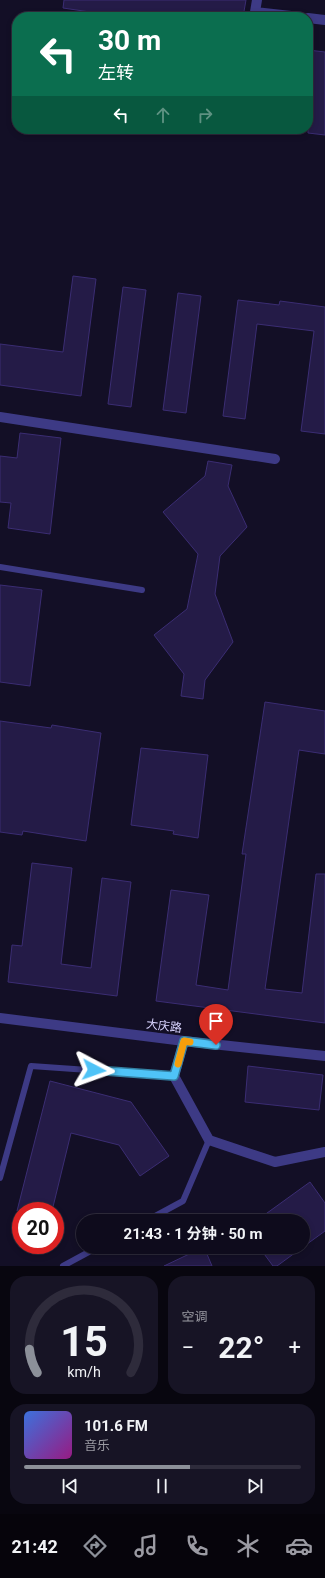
<!DOCTYPE html>
<html lang="zh">
<head>
<meta charset="utf-8">
<style>
	body { margin:0; font-family:Roboto,"Noto Sans SC",sans-serif; background:#171425; color:#f1f3f6; height:100vh; display:flex; flex-direction:column; font-size:15px; white-space:nowrap }
	* { box-sizing:border-box; margin:0 }
	p { font-size:13px; color:#9b9ba3 }
	.icon { flex:none; width:22px; height:22px; fill:none; stroke:currentColor; stroke-width:2; stroke-linecap:round; stroke-linejoin:round }
	.map { position:relative; height:1266px; overflow:hidden }
	.sheet { display:flex; flex-direction:column; gap:10px; padding:10px; background:#08060f; flex:1 }
	.sheet>* { flex:none }
	.top-card { position:absolute; left:12px; top:12px; width:301px; height:122px; border-radius:16px; box-shadow:0 2px 6px #0003,0 0 0 1px #2e2b3b; background:#0b6e4f; color:#fff; overflow:hidden }
	.speed { position:absolute; left:12px; top:1202px; display:flex; gap:8px; font-size:20px; font-weight:700; text-align:center }
	.speed>* { display:grid; place-content:center; width:52px; height:52px; border-radius:50%; background:#0e0b1c; box-shadow:0 2px 6px #0003,0 0 0 1px #2e2b3b; line-height:1 }
	.speed .limit { border:6px solid #d22; background:#fff; color:#111 }
	.pin { position:absolute; display:grid; place-items:center; width:34px; height:34px; color:#fff; margin:-41px -17px; border-radius:50% 50% 50% 0; rotate:-45deg; box-shadow:0 0 4px #0007 }
	.pin .icon { rotate:45deg }
	.me { position:absolute; width:44px; margin:-22px; rotate:94deg; stroke-linejoin:round; filter:drop-shadow(0 0 3px #0008) }
	.turn { display:flex; align-items:center; gap:14px; height:84px; padding:0 20px; font-size:18px }
	.turn .icon { width:52px; height:52px; stroke-width:2.5 }
	.turn b { display:block; font-size:28px; line-height:34px }
	.lanes { display:flex; align-items:center; height:38px; padding:0 20px; background:#0003; justify-content:center; gap:20px; direction:ltr }
	.lanes .off { opacity:.35 }
	.big { font-size:30px; font-weight:700; line-height:1.1 }
	.sheet .tile { flex:1; display:flex; flex-direction:column; justify-content:center; gap:6px; min-width:0; padding:0 14px; border-radius:16px; background:#171425 }
	.sheet .dial { align-items:center; gap:0 }
	.dial svg { height:104px; overflow:visible; fill:none; stroke:#2e2b3b; stroke-width:7; stroke-linecap:round; text-anchor:middle }
	.dial text { fill:#f1f3f6; stroke:none }
	.song { display:flex; align-items:center; gap:12px }
	.cover { width:48px; height:48px; border-radius:6px; background:linear-gradient(135deg,hsl(220 70% 55%),hsl(310 70% 35%)) }
	.played { height:4px; border-radius:2px; background:linear-gradient(90deg,#8c9099 60%,#2e2b3b 60%) }
	.keys { display:flex; justify-content:space-around; direction:ltr }
	.heat { display:flex; justify-content:space-between; align-items:center; font-size:22px; direction:ltr }
	.sheet .tiles { flex:1; display:grid; gap:10px; grid-template-columns:1fr 1fr }
	.tile:last-child { grid-column:span 2 }
	.trip { position:absolute; left:76px; top:1214px; width:234px; height:40px; border-radius:20px; background:#0e0b1c; box-shadow:0 2px 6px #0003,0 0 0 1px #2e2b3b; font-weight:700; line-height:40px; text-align:center }
	.tabs { display:flex; height:64px; justify-content:space-around; align-items:center; background:#06040b; color:#9b9ba3 }
	.tabs .icon { width:28px; height:28px }
	.tabs .current { color:#8c9099 }
	.tabs b { font-size:18px; color:#f1f3f6 }
	.map>svg:first-child { display:block }
</style>
</head>
<body>
<div class="map">
<svg width="325" height="1266" viewBox="0 0 325 1266">
	<rect width="100%" height="100%" fill="#130f26"/>
	<g fill="#241b47" stroke="#3b2d73">
		<polygon points="64,0 246,0 243,17 124,17 63,8"/>
		<polygon points="308,50 325,52 325,135 308,133"/>
		<polygon points="73,276 96,279 81,396 0,385 0,344 63,352"/>
		<polygon points="123,287 146,290 131,407 108,404"/>
		<polygon points="178,293 201,296 186,413 163,410"/>
		<polygon points="238,300 279,305 280,301 325,307 325,434 301,431 314,331 257,324 245,419 223,416"/>
		<polygon points="20,433 61,438 50,534 8,528 11,503 0,502 0,456 17,458"/>
		<polygon points="208,461 232,465 228,486 247,527 220,556 215,594 233,642 205,680 203,699 181,696 184,674 154,635 187,609 198,554 163,512 205,476"/>
		<polygon points="0,585 42,590 30,686 0,682"/>
		<polygon points="265,702 325,711 325,754 299,750 265,989 302,993 316,874 325,874 325,1023 156,1001 171,890 209,895 196,985 228,990 246,854 242,854"/>
		<polygon points="0,721 51,728 52,725 101,733 86,841 23,831 22,835 0,832"/>
		<polygon points="141,748 208,755 198,838 173,834 174,831 131,825"/>
		<polygon points="32,863 72,868 61,964 91,968 102,878 131,882 117,996 8,982 12,945 22,946"/>
		<polygon points="248,1066 323,1075 319,1110 245,1102"/>
		<polygon points="50,1081 131,1102 169,1156 140,1176 119,1145 71,1133 52,1211 17,1211"/>
		<polygon points="310,1182 325,1203 325,1231 303,1247 303,1221 256,1221"/>
		<polygon points="204,1247 212,1266 164,1266"/>
		<polygon points="259,1247 303,1247 277,1266 273,1266"/>
	</g>
	<g fill="none" stroke-linecap="round" stroke-linejoin="round">
		<g stroke="#3d3a85" stroke-width="6">
			<polyline points="0,567 142,590"/>
			<polyline points="0,1178 31,1066 174,1076"/>
			<polyline points="146,1221 183,1201 209,1140"/>
			<polyline points="63,1266 98,1247"/>
		</g>
		<g stroke="#3d3a85" stroke-width="10">
			<polyline points="257,0 255,12 300,17"/>
			<polyline points="308,18 325,20"/>
			<polyline points="0,417 275,459"/>
			<polyline points="184,1041 174,1076 209,1140 275,1162 325,1152"/>
		</g>
		<polyline stroke="#3d3a85" stroke-width="10" points="0,1018 184,1041 325,1056"/>
	</g>
	<g fill="none" stroke-linecap="round" stroke-linejoin="round">
		<g stroke="#337fa1" stroke-width="10">
			<polyline id="route" points="94,1070 174,1076 184,1041 216,1045"/>
		</g>
		<use href="#route" stroke="#4fc3f7" stroke-width="7"/>
		<polyline stroke="#f59e0b" stroke-width="7" points="178,1064 184,1041 190,1042"/>
	</g>
	<g text-anchor="middle" stroke-width="4" stroke-linejoin="round" paint-order="stroke">
		<g font-size="12" fill="#d9d4ff" stroke="#130f26">
			<text transform="translate(164 1026) rotate(7)" y="4">大庆路</text>
		</g>
	</g>
</svg>
<div class="speed"><div class="limit">20</div></div>
<div class="pin" style="left:216px;top:1045px;background:#d93025"><svg class="icon" aria-label="arrive" viewBox="0 0 24 24"><path d="M6 21V4h12l-3 4 3 4H6"/></svg></div>
<svg class="me" style="left:94px;top:1070px" viewBox="-20 -20 40 40"><path d="M0-17L14 15 0 8-14 15z" fill="#4fc3f7" stroke="#fff" stroke-width="4"/></svg>
<div class="trip">21:43 · 1 分钟 · 50 m</div>
<div class="top-card">
<div class="turn"><svg class="icon" aria-label="left" viewBox="0 0 24 24"><path d="M17 20v-9H6M10 6l-5 5 5 5"/></svg><div><b>30 m</b>左转</div></div>
<div class="lanes"><svg class="icon" aria-label="left" viewBox="0 0 24 24"><path d="M17 20v-9H6M10 6l-5 5 5 5"/></svg><svg class="icon off" aria-label="ahead" viewBox="0 0 24 24"><path d="M12 20V5M6 11l6-6 6 6"/></svg><svg class="icon off" aria-label="right" viewBox="0 0 24 24"><path d="M7 20v-9h11M14 6l5 5-5 5"/></svg></div>
</div>
</div>
<section class="sheet">
<div class="tiles">
<div class="tile dial"><svg viewBox="0 0 100 80">
<path d="M14 69A42 42 0 1 1 86 69"/>
<path d="M14 69A42 42 0 0 1 8 51" stroke="#8c9099"/>
<text x="50" y="56" font-size="32" font-weight="700">15</text>
<text x="50" y="72" font-size="11">km/h</text>
</svg></div>
<div class="tile"><p>空调</p>
<div class="heat"><a>−</a><b class="big">22°</b><a>+</a></div>
</div>
<div class="tile">
<div class="song"><i class="cover"></i><div><b>101.6 FM</b><p>音乐</p></div></div>
<div class="played"></div>
<div class="keys"><svg class="icon" aria-label="previous" viewBox="0 0 24 24"><path d="M18 5L8 12l10 7zM5 5v14"/></svg><svg class="icon" aria-label="pause" viewBox="0 0 24 24"><path d="M8 5v14M16 5v14"/></svg><svg class="icon" aria-label="next" viewBox="0 0 24 24"><path d="M6 5l10 7-10 7zM19 5v14"/></svg></div>
</div>
</div>
</section>
<nav class="tabs">
<b>21:42</b>
<svg class="icon current" aria-label="directions" viewBox="0 0 24 24"><path d="M12 3l9 9-9 9-9-9zM9 14v-3h6M13 9l2 2-2 2"/></svg>
<svg class="icon" aria-label="music" viewBox="0 0 24 24"><path d="M9 18V5l10-2v13"/><circle cx="6" cy="18" r="3"/><circle cx="16" cy="16" r="3"/></svg>
<svg class="icon" aria-label="phone" viewBox="0 0 24 24"><path d="M5 4h4l2 5-3 2q2 4 5 5l2-3 5 2v4C11 20 4 13 5 4z"/></svg>
<svg class="icon" aria-label="climate" viewBox="0 0 24 24"><path d="M12 3v18M4 7l16 10M4 17L20 7"/></svg>
<svg class="icon" aria-label="car" viewBox="0 0 24 24"><path d="M5 17H2v-5l4-1 3-4h7l3 4 3 1v5h-3M9 17h6M6 11h13"/><circle cx="7" cy="17" r="2"/><circle cx="17" cy="17" r="2"/></svg>
</nav>
</body>
</html>
